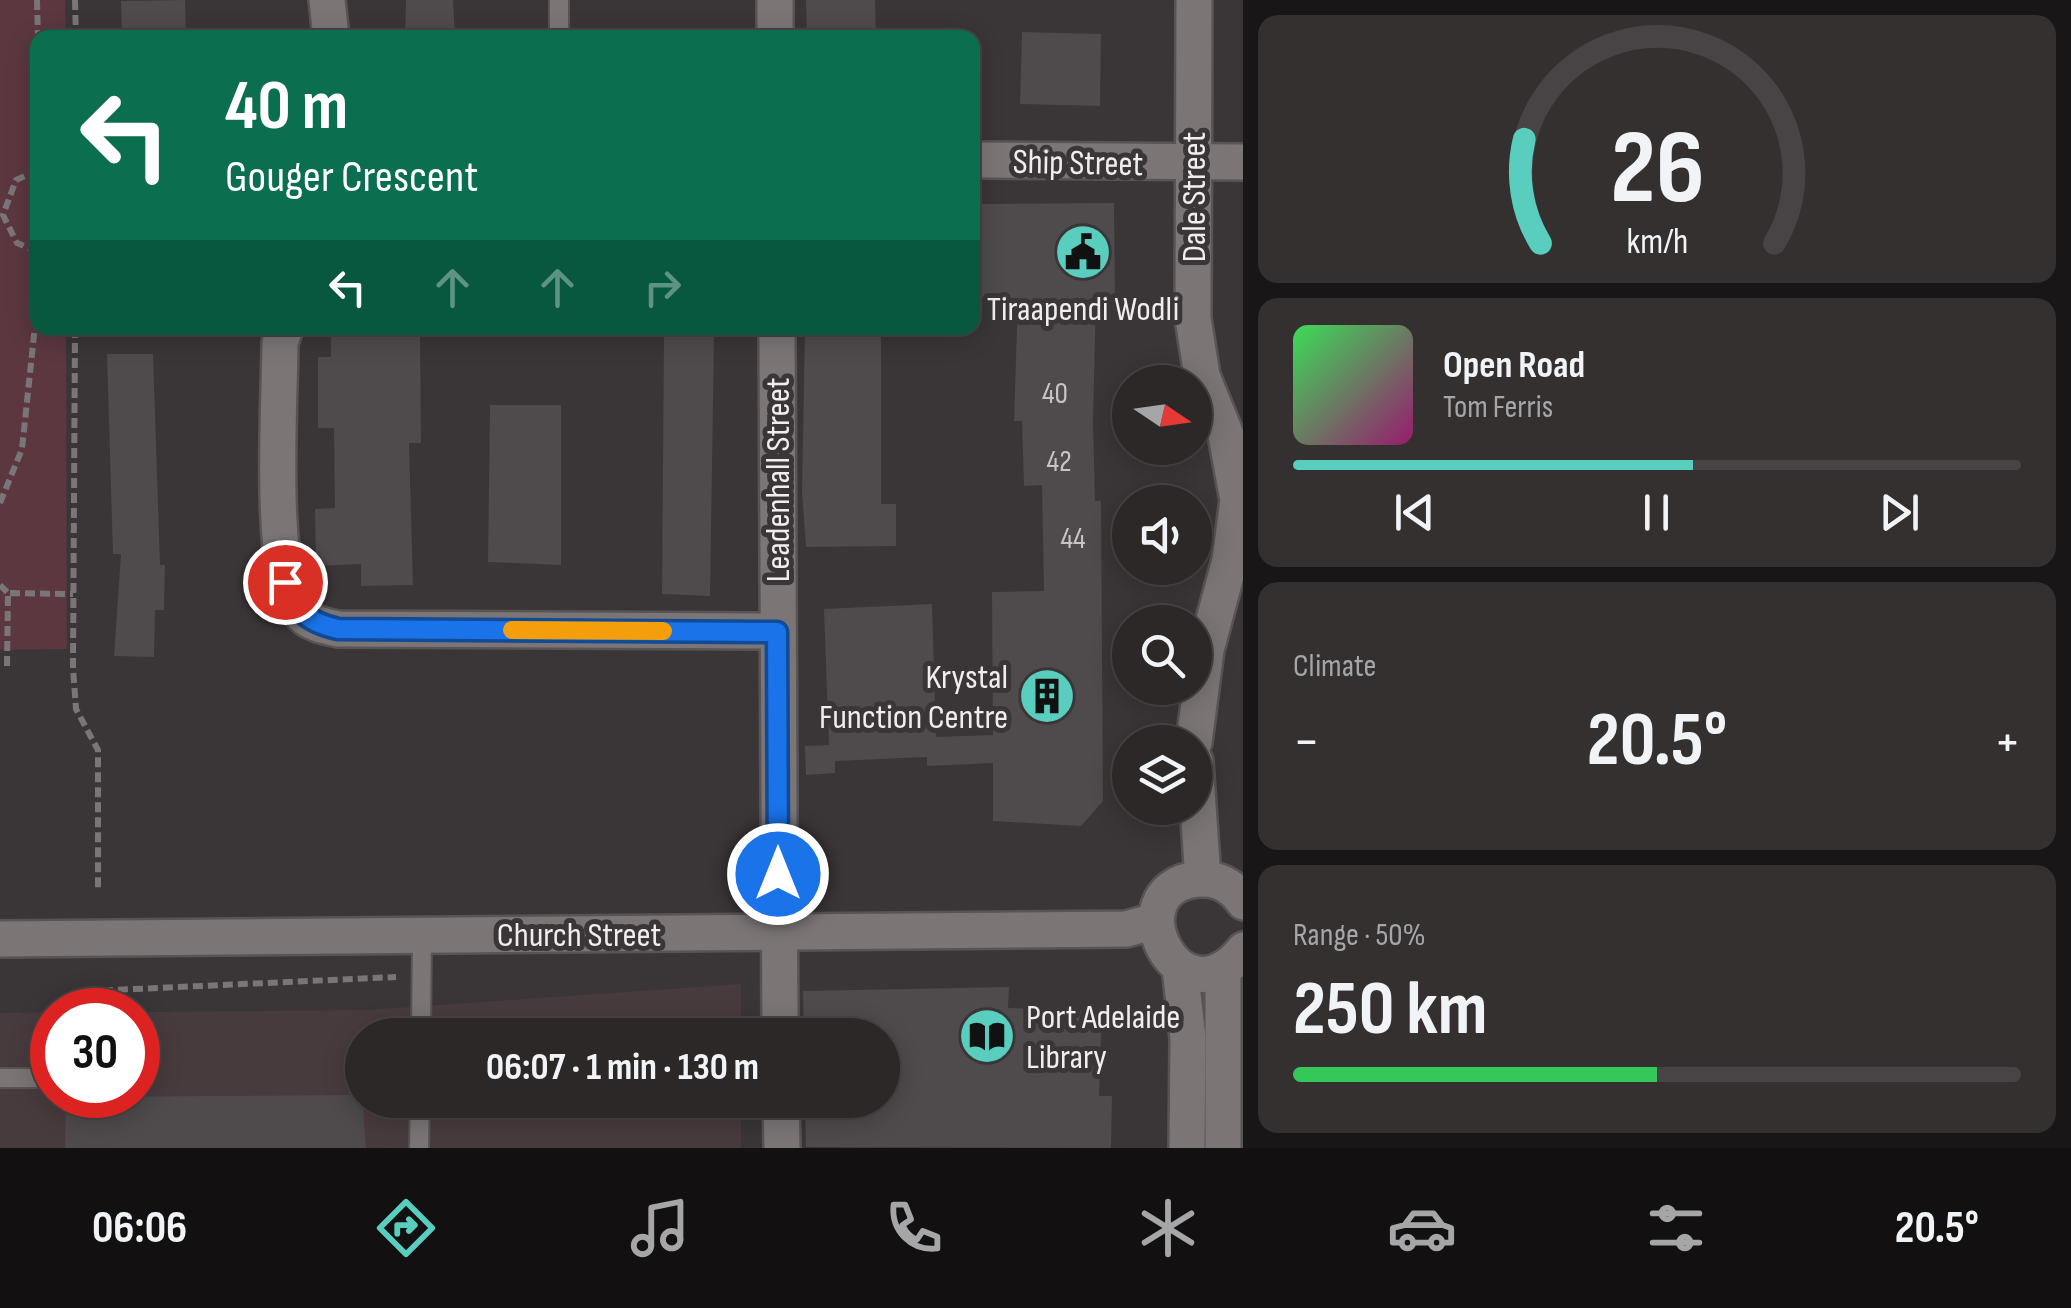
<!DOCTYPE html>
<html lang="en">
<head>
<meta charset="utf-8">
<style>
	body { margin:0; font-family:"Sofia Sans Condensed",sans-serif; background:#343030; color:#f1f3f6; height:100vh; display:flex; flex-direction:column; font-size:38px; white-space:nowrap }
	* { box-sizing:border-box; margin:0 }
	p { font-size:32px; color:#a6a6a8 }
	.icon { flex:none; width:55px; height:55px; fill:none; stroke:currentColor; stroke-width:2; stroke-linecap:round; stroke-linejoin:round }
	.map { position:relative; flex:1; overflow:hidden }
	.drawer { display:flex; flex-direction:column; gap:15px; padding:15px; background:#181616; width:828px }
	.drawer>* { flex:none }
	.hud { position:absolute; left:30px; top:30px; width:950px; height:305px; border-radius:20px; box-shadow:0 5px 25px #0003,0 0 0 2px #484445; background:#0b6e4f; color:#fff; overflow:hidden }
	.needle { width:65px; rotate:103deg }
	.controls { position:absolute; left:1112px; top:365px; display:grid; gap:20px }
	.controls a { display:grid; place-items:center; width:100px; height:100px; border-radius:50%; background:#2c2828; box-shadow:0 5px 25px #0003,0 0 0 2px #484445; font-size:50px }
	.speed { position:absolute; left:30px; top:988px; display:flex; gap:20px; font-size:50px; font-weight:700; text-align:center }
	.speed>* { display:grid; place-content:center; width:130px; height:130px; border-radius:50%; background:#2c2828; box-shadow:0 5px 25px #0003,0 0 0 2px #484445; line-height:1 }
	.speed .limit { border:15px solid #d22; background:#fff; color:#111 }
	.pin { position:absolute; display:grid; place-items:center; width:85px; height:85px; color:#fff; margin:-42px; border:5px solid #fff; border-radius:50%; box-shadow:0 2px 10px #0007 }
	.me { position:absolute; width:110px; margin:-55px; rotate:0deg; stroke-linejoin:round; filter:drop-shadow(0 0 8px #0008) }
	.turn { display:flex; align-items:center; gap:35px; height:210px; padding:0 30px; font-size:45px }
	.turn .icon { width:130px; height:130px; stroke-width:2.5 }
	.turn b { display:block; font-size:70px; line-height:85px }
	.lanes { display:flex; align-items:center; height:95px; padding:0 30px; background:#0003; justify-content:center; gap:50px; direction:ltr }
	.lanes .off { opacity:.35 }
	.big { font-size:75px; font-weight:700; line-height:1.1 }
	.drawer .tile { flex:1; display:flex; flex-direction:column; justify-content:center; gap:15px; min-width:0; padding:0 35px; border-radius:20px; background:#343030 }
	.drawer .dial { align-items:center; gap:0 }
	.dial svg { height:260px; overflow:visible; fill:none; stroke:#484445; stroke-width:7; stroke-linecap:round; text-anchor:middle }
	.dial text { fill:#f1f3f6; stroke:none }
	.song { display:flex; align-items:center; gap:30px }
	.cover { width:120px; height:120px; border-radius:15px; background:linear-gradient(135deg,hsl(130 70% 55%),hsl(320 70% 35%)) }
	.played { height:10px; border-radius:5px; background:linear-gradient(90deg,#59cebe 55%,#484445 55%) }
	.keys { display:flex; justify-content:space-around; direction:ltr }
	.heat { display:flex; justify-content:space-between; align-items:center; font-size:55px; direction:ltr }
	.charge { height:15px; border-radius:8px; background:linear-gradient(90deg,#34c759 50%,#484445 0) }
	.trip { position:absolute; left:345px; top:1018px; width:555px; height:100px; border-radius:50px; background:#2c2828; box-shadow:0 5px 25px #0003,0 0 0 2px #484445; font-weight:700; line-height:100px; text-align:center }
	.tabs { display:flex; height:160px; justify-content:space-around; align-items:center; background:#121010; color:#a6a6a8 }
	.tabs .icon { width:70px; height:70px }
	.tabs .active { color:#59cebe }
	.tabs b { font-size:45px; color:#f1f3f6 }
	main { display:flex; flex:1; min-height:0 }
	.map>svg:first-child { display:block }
</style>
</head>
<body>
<main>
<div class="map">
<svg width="1244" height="1148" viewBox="0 0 1244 1148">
	<rect width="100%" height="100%" fill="#3a3536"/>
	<polygon fill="#483b3e" points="741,984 741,1035 362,1035 362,1100 741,1100 741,1148 0,1148 0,1013 52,1012 52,1095 138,1095 138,1012 367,1010"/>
	<polygon fill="#5c3740" points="0,0 65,0 66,37 38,38 38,328 66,328 67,649 0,650"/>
	<g fill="#4f4a4b">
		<polygon points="185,0 186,38 122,36 121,1"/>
		<polygon points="406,0 453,0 455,38 405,38"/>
		<polygon points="806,0 875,0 876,38 807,38"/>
		<polygon points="1022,32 1101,34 1100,106 1020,104"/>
		<polygon points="1114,203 1115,297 1096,297 1093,421 1095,501 1101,501 1103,801 1081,826 993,821 993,763 927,766 927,757 835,761 835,773 806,775 805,746 829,745 824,609 932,604 936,737 993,735 992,592 1044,591 1042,485 1024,486 1022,421 1014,421 1018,298 972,298 972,204"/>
		<polygon points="364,328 420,328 421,443 409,443 413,585 361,586 361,564 316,566 315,509 335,508 334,428 318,428 318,357 331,357 331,334 364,334"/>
		<polygon points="805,328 881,329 881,504 896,504 896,546 806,547 802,493"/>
		<polygon points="664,337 714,337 710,596 662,594"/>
		<polygon points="107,354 153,354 160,565 165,565 164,610 155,610 154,657 114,656 121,554 113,554"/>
		<polygon points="490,405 561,405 561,565 488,562"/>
		<polygon points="1009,987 1008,1008 1102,1011 1099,1096 1112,1096 1111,1148 806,1147 805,1100 882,1100 882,1035 804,1035 803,991"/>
		<polygon points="362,1095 366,1148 65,1148 66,1097"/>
	</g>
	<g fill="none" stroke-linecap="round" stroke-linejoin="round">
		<g stroke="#585354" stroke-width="22">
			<g id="service">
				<polyline points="559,0 559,38"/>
				<polyline points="421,1035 422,935"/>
				<polyline points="0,1078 52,1078"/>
				<polyline points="138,1081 139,1081"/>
				<polyline points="419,1148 420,1100"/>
			</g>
		</g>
		<g stroke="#585354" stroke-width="40">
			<g id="minor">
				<polyline points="327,0 331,38"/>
				<polyline points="775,0 775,38"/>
				<polyline points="1194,0 1193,318 1202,376 1226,435 1238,500 1230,560 1206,650 1194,742"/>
				<polyline points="972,160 1244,162"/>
				<path d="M285 328 280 343C280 396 268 574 298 610 308 623 323 626 338 629L777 631"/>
				<polyline points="777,328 780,1035"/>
				<polyline points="1195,761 1203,879"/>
				<path d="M1244 902C1233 886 1216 877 1197 879 1111 889 1180 1030 1244 950"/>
				<polyline points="0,939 1126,929 1156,921"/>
				<polyline points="1180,968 1188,1038 1187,1148"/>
				<polyline points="781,1100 782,1148"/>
				<polyline points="1223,1148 1223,969"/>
			</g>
		</g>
		<g stroke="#7a7677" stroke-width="6" stroke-dasharray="10 5" stroke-linecap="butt">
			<polyline points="37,0 38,38"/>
			<polyline points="75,0 76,38"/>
			<polyline points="38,170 16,180 3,215 17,243 38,252"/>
			<polyline points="75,328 73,668 76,709 98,750 98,890"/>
			<polyline points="0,503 22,449 38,297"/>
			<polyline points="0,585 8,593"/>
			<polyline points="7,666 8,593 73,594"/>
			<polyline points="91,1010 92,991 396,977"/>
			<polyline points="97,1095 97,1097"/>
		</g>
		<use href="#service" stroke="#7b7576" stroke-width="18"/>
		<use href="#minor" stroke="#7b7576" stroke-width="35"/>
	</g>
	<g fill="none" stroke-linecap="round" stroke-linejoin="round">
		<g stroke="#114b97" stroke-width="25">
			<path id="route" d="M285 582C297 612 307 622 338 629L777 632 778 874"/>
		</g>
		<use href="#route" stroke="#1a73e8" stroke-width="18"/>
		<polyline stroke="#f59e0b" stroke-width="18" points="512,630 663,631"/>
	</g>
	<defs>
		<g id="civic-disc" transform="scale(2.875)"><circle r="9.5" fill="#59cebe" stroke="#3a3536"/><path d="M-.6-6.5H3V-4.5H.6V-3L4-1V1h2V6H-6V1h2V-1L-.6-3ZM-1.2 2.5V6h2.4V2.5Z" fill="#111"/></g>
		<g id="building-disc" transform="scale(2.875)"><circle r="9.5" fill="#59cebe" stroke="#3a3536"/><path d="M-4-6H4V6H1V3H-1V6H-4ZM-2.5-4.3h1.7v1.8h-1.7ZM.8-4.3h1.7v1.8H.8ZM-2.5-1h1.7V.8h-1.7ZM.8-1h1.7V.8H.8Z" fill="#111"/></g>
		<g id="library-disc" transform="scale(2.875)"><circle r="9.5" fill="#59cebe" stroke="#3a3536"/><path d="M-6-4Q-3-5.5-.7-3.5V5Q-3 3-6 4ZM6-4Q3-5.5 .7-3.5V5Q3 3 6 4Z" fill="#111"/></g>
	</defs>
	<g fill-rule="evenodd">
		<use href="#civic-disc" x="1083" y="252"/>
		<use href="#building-disc" x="1047" y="696"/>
		<use href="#library-disc" x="987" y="1036"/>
	</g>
	<g text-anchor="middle" stroke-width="10" stroke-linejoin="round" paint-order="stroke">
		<g font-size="30" fill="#c8c4c5">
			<text x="1055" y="403">40</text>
			<text x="1059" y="471">42</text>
			<text x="1073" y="548">44</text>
		</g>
		<g font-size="35" fill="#f0edee" stroke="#3a3536">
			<text transform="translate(1078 162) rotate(1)" y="12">Ship Street</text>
			<text transform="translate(1193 197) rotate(-90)" y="12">Dale Street</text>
			<text transform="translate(777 480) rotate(-90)" y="12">Leadenhall Street</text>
			<text x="579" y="946">Church Street</text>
		</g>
		<g font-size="35" fill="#f0edee" stroke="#3a3536">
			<text x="1083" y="320">Tiraapendi Wodli</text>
			<text x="1008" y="688" text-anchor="end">Krystal<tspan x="1008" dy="40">Function Centre</tspan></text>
			<text x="1026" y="1028" text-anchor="start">Port Adelaide<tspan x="1026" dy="40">Library</tspan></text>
		</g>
	</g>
</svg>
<div class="controls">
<a><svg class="needle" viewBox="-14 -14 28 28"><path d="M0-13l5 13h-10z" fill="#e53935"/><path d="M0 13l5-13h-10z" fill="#a6a6a8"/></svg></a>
<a><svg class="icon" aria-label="sound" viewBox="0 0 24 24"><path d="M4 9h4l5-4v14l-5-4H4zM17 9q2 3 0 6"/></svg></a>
<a><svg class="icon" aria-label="search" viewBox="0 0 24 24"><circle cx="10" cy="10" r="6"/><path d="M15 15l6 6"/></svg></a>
<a><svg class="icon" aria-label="layers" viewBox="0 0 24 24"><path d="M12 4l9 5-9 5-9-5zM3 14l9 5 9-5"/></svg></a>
</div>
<div class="speed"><div class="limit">30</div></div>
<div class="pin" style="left:285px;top:582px;background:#d93025"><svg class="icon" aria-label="arrive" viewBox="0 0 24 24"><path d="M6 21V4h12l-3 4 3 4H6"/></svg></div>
<svg class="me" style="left:778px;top:874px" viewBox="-20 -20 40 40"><circle r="17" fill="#1a73e8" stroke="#fff" stroke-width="3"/><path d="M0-11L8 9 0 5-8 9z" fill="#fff"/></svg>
<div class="trip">06:07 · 1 min · 130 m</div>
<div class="hud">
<div class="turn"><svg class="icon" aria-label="left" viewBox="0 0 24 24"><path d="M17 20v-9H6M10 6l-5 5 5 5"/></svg><div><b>40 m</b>Gouger Crescent</div></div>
<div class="lanes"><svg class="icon" aria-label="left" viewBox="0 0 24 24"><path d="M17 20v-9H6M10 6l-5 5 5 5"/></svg><svg class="icon off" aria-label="ahead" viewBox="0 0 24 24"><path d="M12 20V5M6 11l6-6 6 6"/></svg><svg class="icon off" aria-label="ahead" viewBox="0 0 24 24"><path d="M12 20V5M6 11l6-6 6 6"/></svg><svg class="icon off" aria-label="right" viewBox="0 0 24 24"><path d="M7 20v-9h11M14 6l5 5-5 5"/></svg></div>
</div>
</div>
<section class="drawer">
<div class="tile dial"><svg viewBox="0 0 100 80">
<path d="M14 69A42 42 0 1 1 86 69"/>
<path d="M14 69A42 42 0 0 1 9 37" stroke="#59cebe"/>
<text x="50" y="56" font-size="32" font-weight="700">26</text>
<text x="50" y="72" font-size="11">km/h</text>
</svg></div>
<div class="tile">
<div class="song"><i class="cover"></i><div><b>Open Road</b><p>Tom Ferris</p></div></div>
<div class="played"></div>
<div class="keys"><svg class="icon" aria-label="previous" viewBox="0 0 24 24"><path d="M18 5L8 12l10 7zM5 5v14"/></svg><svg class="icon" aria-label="pause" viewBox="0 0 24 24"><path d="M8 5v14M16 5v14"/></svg><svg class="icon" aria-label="next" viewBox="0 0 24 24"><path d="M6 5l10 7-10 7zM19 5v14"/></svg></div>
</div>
<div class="tile"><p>Climate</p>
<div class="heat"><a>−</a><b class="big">20.5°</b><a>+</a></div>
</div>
<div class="tile"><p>Range · 50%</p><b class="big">250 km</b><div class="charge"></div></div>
</section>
</main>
<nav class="tabs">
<b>06:06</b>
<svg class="icon active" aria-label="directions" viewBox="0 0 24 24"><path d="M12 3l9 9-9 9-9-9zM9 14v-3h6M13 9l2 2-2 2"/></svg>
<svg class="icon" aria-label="music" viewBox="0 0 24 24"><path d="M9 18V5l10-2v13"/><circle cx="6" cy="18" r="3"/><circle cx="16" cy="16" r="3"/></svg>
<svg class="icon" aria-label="phone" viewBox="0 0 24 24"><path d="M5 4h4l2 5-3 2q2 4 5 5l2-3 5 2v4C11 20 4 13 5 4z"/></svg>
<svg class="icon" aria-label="climate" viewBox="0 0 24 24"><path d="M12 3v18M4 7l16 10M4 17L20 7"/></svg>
<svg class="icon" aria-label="car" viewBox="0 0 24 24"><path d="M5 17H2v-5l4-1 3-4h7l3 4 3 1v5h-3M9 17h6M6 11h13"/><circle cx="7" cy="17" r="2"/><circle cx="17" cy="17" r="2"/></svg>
<svg class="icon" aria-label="filters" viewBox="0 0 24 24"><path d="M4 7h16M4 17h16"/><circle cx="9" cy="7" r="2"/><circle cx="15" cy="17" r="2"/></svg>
<b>20.5°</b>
</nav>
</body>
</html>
